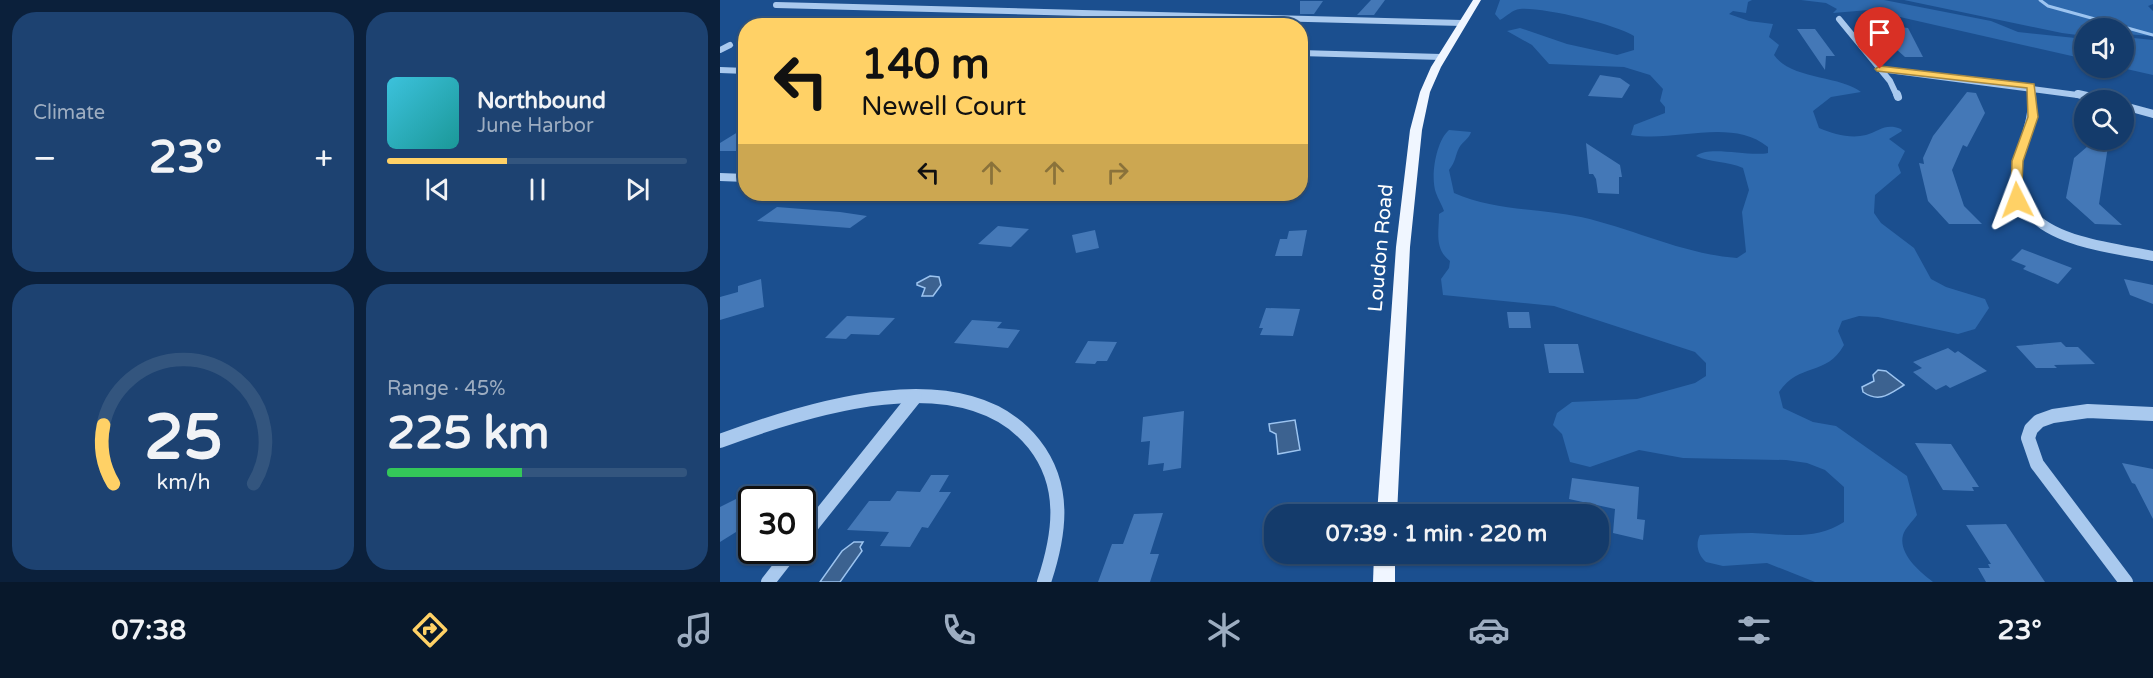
<!DOCTYPE html>
<html lang="en">
<head>
<meta charset="utf-8">
<style>
	body { margin:0; font-family:"Varela Round",sans-serif; background:#1d4271; color:#f1f3f6; height:100vh; display:flex; flex-direction:column; font-size:22px; white-space:nowrap }
	* { box-sizing:border-box; margin:0 }
	p { font-size:20px; color:#9dadc1 }
	.icon { flex:none; width:33px; height:33px; fill:none; stroke:currentColor; stroke-width:2; stroke-linecap:round; stroke-linejoin:round }
	.map { position:relative; flex:1; overflow:hidden }
	.details { display:flex; flex-direction:column; gap:12px; padding:12px; background:#0b203b; width:720px }
	.details>* { flex:none }
	.guide { position:absolute; left:18px; top:18px; width:570px; height:183px; border-radius:24px; box-shadow:0 2px 4px #0004,0 0 0 2px #33557e; background:#ffd166; color:#111; overflow:hidden }
	.tools { position:absolute; left:1354px; top:18px; display:grid; gap:12px }
	.tools a { display:grid; place-items:center; width:60px; height:60px; border-radius:50%; background:#143b6b; box-shadow:0 2px 4px #0004,0 0 0 2px #33557e; font-size:30px }
	.speed { position:absolute; left:18px; top:486px; display:flex; gap:12px; font-size:30px; font-weight:700; text-align:center }
	.speed>* { display:grid; place-content:center; width:78px; height:78px; border-radius:50%; background:#143b6b; box-shadow:0 2px 4px #0004,0 0 0 2px #33557e; line-height:1 }
	.speed .limit { border:3px solid #111; border-radius:9px; background:#fff; color:#111 }
	.pin { position:absolute; display:grid; place-items:center; width:51px; height:51px; color:#fff; margin:-62px -26px; border-radius:50% 50% 50% 0; rotate:-45deg; box-shadow:0 0 6px #0007 }
	.pin .icon { rotate:45deg }
	.me { position:absolute; width:66px; margin:-33px; rotate:357deg; stroke-linejoin:round; filter:drop-shadow(0 0 4px #0008) }
	.turn { display:flex; align-items:center; gap:21px; height:126px; padding:0 24px; font-size:27px }
	.turn .icon { width:78px; height:78px; stroke-width:2.5 }
	.turn b { display:block; font-size:42px; line-height:51px }
	.lanes { display:flex; align-items:center; height:57px; padding:0 24px; background:#0003; justify-content:center; gap:30px; direction:ltr }
	.lanes .off { opacity:.35 }
	.big { font-size:45px; font-weight:800; line-height:1.1 }
	.details .card { flex:1; display:flex; flex-direction:column; justify-content:center; gap:9px; min-width:0; padding:0 21px; border-radius:24px; background:#1d4271 }
	.details .dial { align-items:center; gap:0 }
	.dial svg { height:156px; overflow:visible; fill:none; stroke:#33557e; stroke-width:7; stroke-linecap:round; text-anchor:middle }
	.dial text { fill:#f1f3f6; stroke:none }
	.song { display:flex; align-items:center; gap:18px }
	.cover { width:72px; height:72px; border-radius:9px; background:linear-gradient(135deg,hsl(190 70% 55%),hsl(180 70% 35%)) }
	.played { height:6px; border-radius:3px; background:linear-gradient(90deg,#ffd166 40%,#33557e 40%) }
	.keys { display:flex; justify-content:space-around; direction:ltr }
	.heat { display:flex; justify-content:space-between; align-items:center; font-size:33px; direction:ltr }
	.charge { height:9px; border-radius:4px; background:linear-gradient(90deg,#34c759 45%,#33557e 0) }
	.details .tiles { flex:1; display:grid; gap:12px; grid-template-columns:repeat(2,1fr) }
	.trip { position:absolute; left:544px; top:504px; width:345px; height:60px; border-radius:24px; background:#143b6b; box-shadow:0 2px 4px #0004,0 0 0 2px #33557e; font-weight:800; line-height:60px; text-align:center }
	.dock { display:flex; height:96px; justify-content:space-around; align-items:center; background:#08182b; color:#9dadc1 }
	.dock .icon { width:42px; height:42px }
	.dock .selected { color:#ffd166 }
	.dock b { font-size:27px; color:#f1f3f6 }
	main { display:flex; flex:1; min-height:0 }
	.map>svg:first-child { display:block }
</style>
</head>
<body>
<main>
<section class="details">
<div class="tiles">
<div class="card"><p>Climate</p>
<div class="heat"><a>−</a><b class="big">23°</b><a>+</a></div>
</div>
<div class="card">
<div class="song"><i class="cover"></i><div><b>Northbound</b><p>June Harbor</p></div></div>
<div class="played"></div>
<div class="keys"><svg class="icon" aria-label="previous" viewBox="0 0 24 24"><path d="M18 5L8 12l10 7zM5 5v14"/></svg><svg class="icon" aria-label="pause" viewBox="0 0 24 24"><path d="M8 5v14M16 5v14"/></svg><svg class="icon" aria-label="next" viewBox="0 0 24 24"><path d="M6 5l10 7-10 7zM19 5v14"/></svg></div>
</div>
<div class="card dial"><svg viewBox="0 0 100 80">
<path d="M14 69A42 42 0 1 1 86 69"/>
<path d="M14 69A42 42 0 0 1 9 39" stroke="#ffd166"/>
<text x="50" y="56" font-size="32" font-weight="700">25</text>
<text x="50" y="72" font-size="11">km/h</text>
</svg></div>
<div class="card"><p>Range · 45%</p><b class="big">225 km</b><div class="charge"></div></div>
</div>
</section>
<div class="map">
<svg width="1433" height="582" viewBox="0 0 1433 582">
	<rect width="100%" height="100%" fill="#1b4f8f"/>
	<g fill="#2e69ad">
		<path d="M780 0H1032L1028 2 1026 13 1013 11 1009 14 1029 21 1053 24 1049 37 1059 45 1054 55C1072 80 1120 75 1141 92L1111 97 1093 111 1099 128C1114 134 1130 139 1146 135 1160 131 1165 123 1181 129L1182 131 1169 139 1185 151 1178 165 1181 173 1155 195 1154 213 1161 223 1194 248 1211 279 1226 287 1265 299 1269 308 1255 329 1238 334 1158 317 1139 316 1122 321 1118 331 1124 345C1106 377 1079 362 1059 392L1063 408 1093 422 1116 426 1187 476 1197 515C1193 521 1185 528 1183 535 1178 554 1200 572 1213 582H1095L1047 563 1003 566 986 562C978 555 975 544 980 535 997 534 1015 533 1032 533 1064 534 1095 541 1124 522V487L1105 470 1087 463 1066 460 963 458 919 450 870 467 850 462 842 434 833 425 837 413 852 402 917 399 975 383 986 376V363L975 352 834 306 723 295 721 279 729 268 730 261C714 249 719 232 719 214L724 211C722 205 718 199 716 193 710 177 716 141 729 130L751 132C749 139 743 141 739 148 735 156 736 161 729 170L734 193C774 211 818 208 861 217 914 229 963 254 1017 258L1026 252 1022 212 1029 190 1023 168C1008 161 991 163 976 156 989 145 1028 157 1048 153V147C1010 117 955 143 911 135L914 125 945 113V107L940 101 943 89 930 75 904 67 829 64 812 45 787 31 800 28 847 44 897 55 914 50V36C895 24 822 7 800 9 792 10 787 16 780 20L775 14Z"/>
		<polygon points="1081,0 1164,0 1271,21 1298,32 1365,39 1365,59 1149,10 1113,13 1117,9 1106,3"/>
		<polygon points="1184,0 1433,0 1433,4 1428,6 1433,11 1433,36 1404,34 1404,28 1365,28 1365,36 1342,33"/>
		<polygon points="1404,37 1433,40 1433,75 1402,68 1404,68"/>
	</g>
	<g fill="#3c6290" stroke="#9cc4f0" stroke-width="1.5">
		<polygon points="210,276 219,277 221,285 213,296 202,296 205,288 197,285 197,283"/>
		<path d="M1158 370 1166 371 1184 385C1168 395 1159 403 1143 392L1142 387 1154 381 1153 375Z"/>
		<polygon points="575,420 580,450 558,454 556,434 550,431 549,424"/>
		<polygon points="134,542 143,542 140,547 142,551 120,582 100,582 122,551"/>
	</g>
	<g fill="none" stroke-linecap="round" stroke-linejoin="round">
		<polyline stroke="#9cc4f0" stroke-width="3" points="1320,0 1328,6 1433,35"/>
	</g>
	<g fill="#4478b7">
		<polygon points="651,0 665,0 654,15 637,15"/>
		<polygon points="580,1 603,1 594,14 580,14"/>
		<polygon points="1160,25 1188,28 1203,57 1185,57 1167,41"/>
		<polygon points="1077,29 1095,29 1115,56 1106,56 1105,70"/>
		<polygon points="880,75 900,78 910,85 902,98 868,96"/>
		<polygon points="1247,92 1256,93 1265,113 1247,147 1243,145 1232,170 1244,206 1262,224 1229,224 1208,201 1199,163 1204,164 1203,158 1213,136"/>
		<polygon points="26,127 26,146 17,151 0,151 0,143"/>
		<polygon points="1375,140 1389,140 1379,204 1402,225 1375,224 1346,198 1354,158"/>
		<polygon points="866,143 900,165 902,177 899,177 899,194 878,193 876,179 873,174 869,174"/>
		<polygon points="57,207 120,212 147,216 130,228 37,221"/>
		<polygon points="278,226 309,229 291,247 258,244"/>
		<polygon points="375,230 379,248 356,253 352,235"/>
		<polygon points="587,230 582,256 555,256 560,239 567,239 569,231"/>
		<polygon points="1302,249 1352,268 1338,284 1303,269 1306,266 1291,260"/>
		<polygon points="41,279 44,307 0,320 0,297 18,292 18,286"/>
		<polygon points="1404,279 1433,285 1433,304 1410,295"/>
		<polygon points="546,308 580,309 573,336 540,335 543,328 539,328"/>
		<polygon points="787,312 809,312 811,328 789,328"/>
		<polygon points="127,316 175,318 159,335 131,334 126,339 105,338"/>
		<polygon points="252,320 282,322 277,328 300,330 288,348 234,343"/>
		<polygon points="368,341 397,342 387,361 377,361 375,364 355,363"/>
		<polygon points="1341,342 1346,347 1358,347 1375,364 1334,365 1337,368 1316,368 1296,346"/>
		<polygon points="824,344 858,344 864,373 829,373"/>
		<polygon points="1228,348 1235,353 1238,351 1267,371 1230,388 1226,385 1216,390 1193,372 1202,368 1193,362"/>
		<polygon points="464,411 461,468 443,471 444,463 428,465 430,441 421,442 423,417"/>
		<polygon points="1195,443 1231,444 1259,487 1252,487 1254,491 1223,490"/>
		<polygon points="1402,463 1433,469 1433,519 1415,484 1412,483"/>
		<polygon points="211,475 229,475 219,492 231,492 208,528 202,527 190,547 160,546 169,532 127,530 149,501 170,501 177,491 200,492"/>
		<polygon points="852,478 919,487 917,519 925,520 923,540 893,533 895,509 849,499"/>
		<polygon points="32,491 32,522 0,542 0,507"/>
		<polygon points="443,513 430,554 439,554 430,582 378,582 392,544 403,544 414,514"/>
		<polygon points="1286,524 1325,582 1266,582 1258,568 1270,568 1268,564 1271,564 1246,525"/>
	</g>
	<g fill="none" stroke-linecap="round" stroke-linejoin="round">
		<g stroke="#a9c9ee" stroke-width="6">
			<polyline points="56,5 742,23"/>
			<polyline points="1119,19 1170,81 1177,96"/>
			<polyline points="0,50 10,45"/>
			<polyline points="580,53 721,57"/>
			<polyline points="1160,69 1365,96"/>
			<polyline points="0,70 26,71"/>
			<polyline points="1311,86 1312,96"/>
		</g>
		<g stroke="#a9c9ee" stroke-width="8">
			<polyline points="1177,94 1178,97"/>
			<path d="M1312 94C1315 142 1273 176 1316 219"/>
			<polyline points="1358,94 1385,100"/>
			<polyline points="1404,106 1433,114"/>
			<polyline points="0,177 26,178"/>
		</g>
		<path stroke="#a9c9ee" stroke-width="10" d="M1314 217C1340 243 1398 249 1433 256"/>
		<g stroke="#a9c9ee" stroke-width="14">
			<path d="M0 441C86 409 245 357 314 444 347 486 340 534 324 582"/>
			<polyline points="82,538 195,397"/>
			<polyline points="48,582 73,550"/>
			<polyline points="1406,582 1317,464 1308,438 1311,429 1319,421 1333,416 1368,411 1433,414"/>
		</g>
		<g fill="#f0f6ff" fill-rule="evenodd">
			<polygon points="753,0 761,0 721,67 710,92 702,130 690,247 677,514 657,514 676,247 690,130 700,92 711,67"/>
			<polygon points="654,554 675,554 675,582 653,582"/>
		</g>
	</g>
	<polygon fill="#ffd166" stroke="#a68842" stroke-width="1.5" points="1160,66 1314,84 1318,117 1303,161 1301,203 1291,200 1292,161 1308,117 1307,88 1157,71 1155,69"/>
	<g text-anchor="middle" stroke-width="6" stroke-linejoin="round" paint-order="stroke">
		<g font-size="20" fill="#fff" stroke="#1b4f8f">
			<text transform="translate(660 248) rotate(-85)" y="7">Loudon Road</text>
		</g>
	</g>
</svg>
<div class="tools">
<a><svg class="icon" aria-label="sound" viewBox="0 0 24 24"><path d="M4 9h4l5-4v14l-5-4H4zM17 9q2 3 0 6"/></svg></a>
<a><svg class="icon" aria-label="search" viewBox="0 0 24 24"><circle cx="10" cy="10" r="6"/><path d="M15 15l6 6"/></svg></a>
</div>
<div class="speed"><div class="limit">30</div></div>
<div class="pin" style="left:1160px;top:69px;background:#d93025"><svg class="icon" aria-label="arrive" viewBox="0 0 24 24"><path d="M6 21V4h12l-3 4 3 4H6"/></svg></div>
<svg class="me" style="left:1297px;top:200px" viewBox="-20 -20 40 40"><path d="M0-17L14 15 0 8-14 15z" fill="#ffd166" stroke="#fff" stroke-width="4"/></svg>
<div class="trip">07:39 · 1 min · 220 m</div>
<div class="guide">
<div class="turn"><svg class="icon" aria-label="left" viewBox="0 0 24 24"><path d="M17 20v-9H6M10 6l-5 5 5 5"/></svg><div><b>140 m</b>Newell Court</div></div>
<div class="lanes"><svg class="icon" aria-label="left" viewBox="0 0 24 24"><path d="M17 20v-9H6M10 6l-5 5 5 5"/></svg><svg class="icon off" aria-label="ahead" viewBox="0 0 24 24"><path d="M12 20V5M6 11l6-6 6 6"/></svg><svg class="icon off" aria-label="ahead" viewBox="0 0 24 24"><path d="M12 20V5M6 11l6-6 6 6"/></svg><svg class="icon off" aria-label="right" viewBox="0 0 24 24"><path d="M7 20v-9h11M14 6l5 5-5 5"/></svg></div>
</div>
</div>
</main>
<nav class="dock">
<b>07:38</b>
<svg class="icon selected" aria-label="directions" viewBox="0 0 24 24"><path d="M12 3l9 9-9 9-9-9zM9 14v-3h6M13 9l2 2-2 2"/></svg>
<svg class="icon" aria-label="music" viewBox="0 0 24 24"><path d="M9 18V5l10-2v13"/><circle cx="6" cy="18" r="3"/><circle cx="16" cy="16" r="3"/></svg>
<svg class="icon" aria-label="phone" viewBox="0 0 24 24"><path d="M5 4h4l2 5-3 2q2 4 5 5l2-3 5 2v4C11 20 4 13 5 4z"/></svg>
<svg class="icon" aria-label="climate" viewBox="0 0 24 24"><path d="M12 3v18M4 7l16 10M4 17L20 7"/></svg>
<svg class="icon" aria-label="car" viewBox="0 0 24 24"><path d="M5 17H2v-5l4-1 3-4h7l3 4 3 1v5h-3M9 17h6M6 11h13"/><circle cx="7" cy="17" r="2"/><circle cx="17" cy="17" r="2"/></svg>
<svg class="icon" aria-label="filters" viewBox="0 0 24 24"><path d="M4 7h16M4 17h16"/><circle cx="9" cy="7" r="2"/><circle cx="15" cy="17" r="2"/></svg>
<b>23°</b>
</nav>
</body>
</html>
